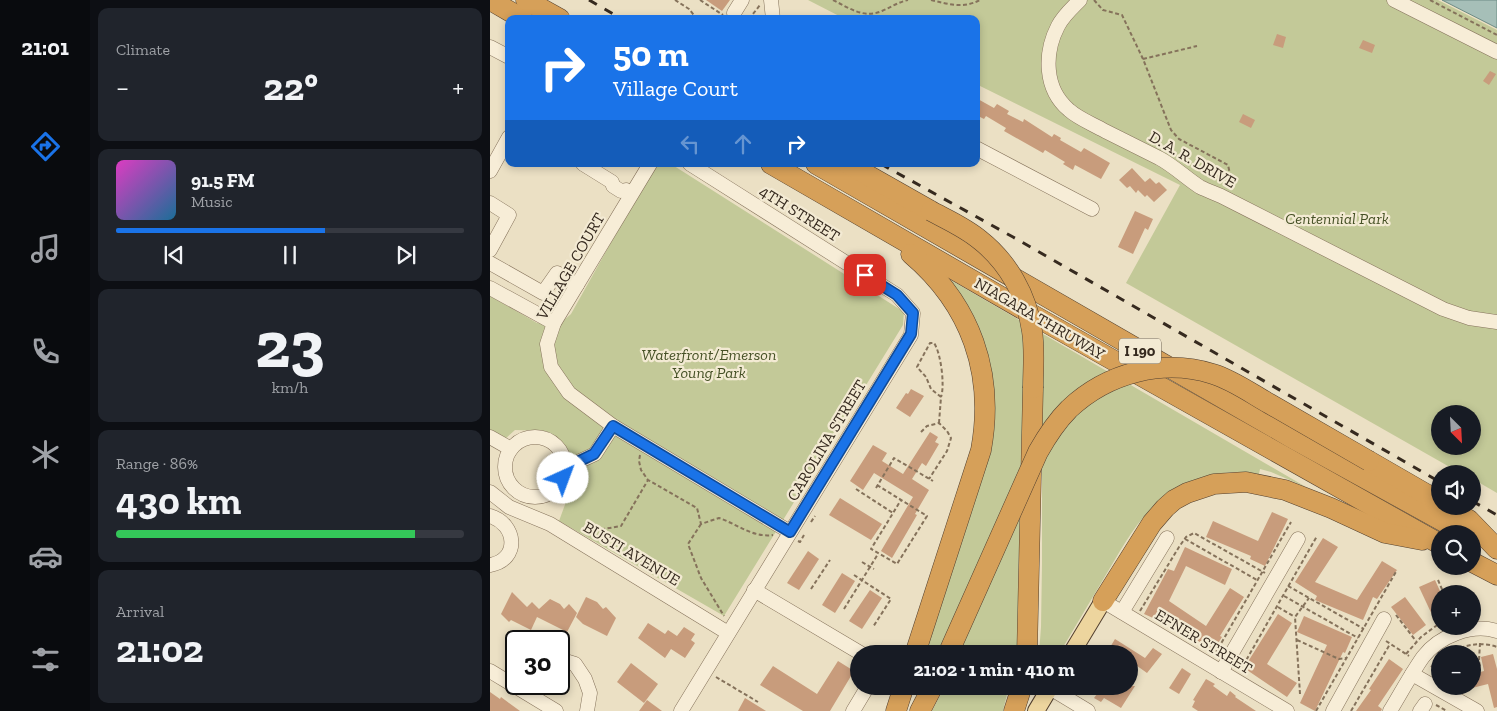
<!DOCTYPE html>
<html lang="en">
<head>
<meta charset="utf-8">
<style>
	body { margin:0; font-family:"Zilla Slab",serif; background:#20242c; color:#f1f3f6; height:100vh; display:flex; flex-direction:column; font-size:19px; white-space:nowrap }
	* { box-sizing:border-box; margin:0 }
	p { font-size:16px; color:#9ea1a6 }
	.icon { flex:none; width:28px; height:28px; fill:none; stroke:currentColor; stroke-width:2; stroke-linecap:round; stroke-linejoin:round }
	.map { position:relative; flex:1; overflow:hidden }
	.side { display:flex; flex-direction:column; gap:8px; padding:8px; background:#0d0f14; width:400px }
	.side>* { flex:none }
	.top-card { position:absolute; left:15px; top:15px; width:475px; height:152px; border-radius:10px; box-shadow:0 2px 8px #0003; background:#1a73e8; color:#fff; overflow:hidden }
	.needle { width:32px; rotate:156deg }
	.fabs { position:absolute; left:941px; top:405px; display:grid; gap:10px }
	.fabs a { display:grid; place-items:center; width:50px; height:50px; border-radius:50%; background:#171b24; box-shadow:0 2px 8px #0003; font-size:25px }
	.speed { position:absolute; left:15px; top:630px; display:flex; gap:10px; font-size:25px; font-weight:700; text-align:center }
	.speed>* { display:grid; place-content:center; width:65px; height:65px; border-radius:50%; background:#171b24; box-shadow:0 2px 8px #0003; line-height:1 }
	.speed .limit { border:2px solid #111; border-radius:8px; background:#fff; color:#111 }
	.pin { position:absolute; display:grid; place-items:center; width:42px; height:42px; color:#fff; margin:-21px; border-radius:10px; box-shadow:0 2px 8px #0006 }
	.me { position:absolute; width:55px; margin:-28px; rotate:43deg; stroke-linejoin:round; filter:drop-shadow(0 0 4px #0008) }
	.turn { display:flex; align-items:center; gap:18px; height:105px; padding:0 25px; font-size:22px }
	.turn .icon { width:65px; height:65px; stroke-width:2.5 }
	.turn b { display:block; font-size:35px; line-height:42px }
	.lanes { display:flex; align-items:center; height:48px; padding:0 25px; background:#0003; justify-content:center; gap:25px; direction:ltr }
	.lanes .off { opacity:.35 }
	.big { font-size:38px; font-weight:700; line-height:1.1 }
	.side .widget { flex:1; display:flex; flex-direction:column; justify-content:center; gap:8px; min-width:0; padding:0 18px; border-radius:10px; background:#20242c }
	.side .dial { align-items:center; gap:0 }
	.dial b { font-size:65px; line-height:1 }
	.song { display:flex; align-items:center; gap:15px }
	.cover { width:60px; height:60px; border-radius:8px; background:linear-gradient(135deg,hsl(310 70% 55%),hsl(200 70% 35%)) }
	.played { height:5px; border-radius:2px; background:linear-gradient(90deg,#1a73e8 60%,#363941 60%) }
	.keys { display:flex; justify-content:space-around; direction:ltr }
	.heat { display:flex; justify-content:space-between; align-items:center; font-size:28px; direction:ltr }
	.charge { height:8px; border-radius:4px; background:linear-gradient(90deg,#34c759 86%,#363941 0) }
	.trip { position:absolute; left:360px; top:645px; width:288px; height:50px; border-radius:25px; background:#171b24; box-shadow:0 2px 8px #0003; font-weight:700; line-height:50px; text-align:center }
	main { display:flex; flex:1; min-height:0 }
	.tab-bar { display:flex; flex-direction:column; width:90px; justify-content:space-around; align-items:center; background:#090b0e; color:#9ea1a6 }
	.tab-bar .icon { width:35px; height:35px }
	.tab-bar .active { color:#1a73e8 }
	.tab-bar b { font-size:22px; color:#f1f3f6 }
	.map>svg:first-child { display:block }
</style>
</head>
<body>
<main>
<nav class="tab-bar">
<b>21:01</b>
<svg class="icon active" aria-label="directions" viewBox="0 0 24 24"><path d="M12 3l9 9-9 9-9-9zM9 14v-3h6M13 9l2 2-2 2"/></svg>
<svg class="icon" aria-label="music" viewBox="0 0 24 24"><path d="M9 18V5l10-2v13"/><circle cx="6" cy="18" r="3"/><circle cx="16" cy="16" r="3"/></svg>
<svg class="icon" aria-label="phone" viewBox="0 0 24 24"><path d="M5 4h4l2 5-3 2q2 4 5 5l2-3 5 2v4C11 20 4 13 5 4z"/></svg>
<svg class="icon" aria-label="climate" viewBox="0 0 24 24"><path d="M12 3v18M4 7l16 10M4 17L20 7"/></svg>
<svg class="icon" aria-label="car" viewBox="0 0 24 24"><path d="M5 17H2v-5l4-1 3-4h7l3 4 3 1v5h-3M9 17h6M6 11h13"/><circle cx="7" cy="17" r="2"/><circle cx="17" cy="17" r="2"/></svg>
<svg class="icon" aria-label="filters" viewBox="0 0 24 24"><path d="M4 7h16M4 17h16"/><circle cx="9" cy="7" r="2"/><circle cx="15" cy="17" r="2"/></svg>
</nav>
<section class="side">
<div class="widget"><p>Climate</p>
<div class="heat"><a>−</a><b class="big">22°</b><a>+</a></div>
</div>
<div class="widget">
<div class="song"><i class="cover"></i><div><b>91.5 FM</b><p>Music</p></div></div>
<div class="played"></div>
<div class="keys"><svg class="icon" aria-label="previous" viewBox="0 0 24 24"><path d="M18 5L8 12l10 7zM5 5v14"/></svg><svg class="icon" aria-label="pause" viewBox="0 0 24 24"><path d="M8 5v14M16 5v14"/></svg><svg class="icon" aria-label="next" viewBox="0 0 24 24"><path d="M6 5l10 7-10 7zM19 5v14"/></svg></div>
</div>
<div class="widget dial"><b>23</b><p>km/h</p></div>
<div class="widget"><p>Range · 86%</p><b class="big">430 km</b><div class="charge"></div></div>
<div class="widget"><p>Arrival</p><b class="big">21:02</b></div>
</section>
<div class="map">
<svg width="1007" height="711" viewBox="0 0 1007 711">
	<rect width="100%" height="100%" fill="#ebe0c4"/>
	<g fill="#c3c998" fill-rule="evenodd">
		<path d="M318 0H948L1007 30V493L983 479 982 474H972L636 283 690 185 486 84V19H355ZM950 414H982V446H950Z"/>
		<polygon points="165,164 181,164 414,312 413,325 234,616 69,521 87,472 75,450 56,431 25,430 15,439 0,430 0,296 47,323 68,325 81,314"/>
		<path d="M457 278 816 487 781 472 770 469 769 474C729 467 690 480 661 509 642 528 628 555 614 578 599 603 584 629 569 654H549L551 627 552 564V418L535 385 531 453 527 648 526 654H431L504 392Z"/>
		<polygon points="455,686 519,686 513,711 442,711"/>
	</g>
	<polygon fill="#a6bfb8" stroke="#6d8c85" points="952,0 1007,0 1007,28"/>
	<g fill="#c89c7c">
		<polygon points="216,0 240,0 232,11"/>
		<polygon points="787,34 796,37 793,48 783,45"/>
		<polygon points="873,40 885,45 882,53 869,48"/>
		<polygon points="1000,71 1006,74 999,85 993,81"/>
		<polygon points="486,98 504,108 507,104 519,111 517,114 533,122 534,119 562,137 564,134 571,138 570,140 591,152 594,148 620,163 611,179 585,165 583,170 573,164 575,162 555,150 553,153 514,131 516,128 496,116 494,119 486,115"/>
		<polygon points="753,114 765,120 761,128 749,122"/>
		<polygon points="642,168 655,182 660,178 666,184 669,182 677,190 664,202 657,195 655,197 648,190 646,193 640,186 637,188 629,180"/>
		<polygon points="645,211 663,219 658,230 655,228 643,254 628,247"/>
		<polygon points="421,389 434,396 420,417 406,408 416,393 418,394"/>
		<polygon points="440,432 448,437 445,442 449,444 436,466 432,463 422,479 439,490 425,514 427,515 402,558 391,551 423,497 384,473 373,490 360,481 383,445 397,453 392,461 413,474"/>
		<polygon points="350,498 392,524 381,540 339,515"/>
		<polygon points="782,512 798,519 775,566 760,559 761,556 716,537 723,521 768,541"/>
		<polygon points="833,538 848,547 825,582 867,600 892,561 907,570 887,599 883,597 873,620 825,600 827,596 805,582"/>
		<polygon points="695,547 742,569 735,585 696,566 679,601 716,626 740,588 754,597 730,636 732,637 723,651 672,617 670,621 654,614 678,569 684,571"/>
		<polygon points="318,551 329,559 309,590 297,583"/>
		<polygon points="352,573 365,581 345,613 332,605"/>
		<polygon points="945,580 950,591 950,617 944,619 929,587"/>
		<polygon points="380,590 392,598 372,629 359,621"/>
		<polygon points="22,592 37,607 42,602 49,609 60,599 70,604 74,609 79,604 87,613 77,632 47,617 41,630 21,620 19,622 11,614"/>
		<polygon points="96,597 107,602 113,609 116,607 126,618 117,636 93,624 86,617"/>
		<polygon points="915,597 936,625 923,635 901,607"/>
		<polygon points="788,614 802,623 777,664 807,683 797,697 754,668"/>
		<polygon points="814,616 862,637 855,653 853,652 825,711 810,703 837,645 807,632"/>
		<polygon points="158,623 175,634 178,630 187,636 194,627 205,634 201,640 205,643 195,658 181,649 175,658 148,638"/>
		<polygon points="625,639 655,658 663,648 672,654 657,673 643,663 639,670 639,654 616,654"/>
		<polygon points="1003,654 1007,669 1007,707 1004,708 998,684 982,688 982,674 994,671 991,657"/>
		<polygon points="899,659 913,669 888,706 892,709 891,711 866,711 881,690 879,689"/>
		<polygon points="348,661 364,671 340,711 313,711 270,685 283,666 327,694"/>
		<polygon points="141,663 168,684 154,703 127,682"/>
		<polygon points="692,668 701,674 689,694 679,688"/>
		<polygon points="716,679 725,684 723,686 737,696 740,691 746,696 745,697 766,711 708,711 702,707 705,701 703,700"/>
		<polygon points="595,686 645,686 631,708 614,698 611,702 604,698 607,694"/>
		<polygon points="0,692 10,699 11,697 30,711 0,711"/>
		<polygon points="255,698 276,711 248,711"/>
		<polygon points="157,700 172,711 149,711"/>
	</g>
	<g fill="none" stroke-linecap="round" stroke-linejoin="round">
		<g stroke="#85725b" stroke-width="15">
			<g id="minor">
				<polyline points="281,0 283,19"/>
				<path d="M590 0C582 8 573 16 568 26 554 53 554 89 579 110 589 119 603 124 615 131 633 140 651 149 669 158 684 166 696 178 710 187 716 190 724 193 731 196L953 309 979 318 1007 322"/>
				<polyline points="904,0 1007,52"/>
				<polyline points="244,13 252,0"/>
				<polyline points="0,47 19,57"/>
				<polyline points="486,148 602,209"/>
				<polyline points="93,164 122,182 123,186 131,191 136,190"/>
				<polyline points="160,164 64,323 57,344 61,367 79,393 123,426 300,532"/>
				<polyline points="0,171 19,137"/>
				<polyline points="0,203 19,215 0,250"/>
				<polyline points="0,263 53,293 67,273 87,285"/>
				<polyline points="0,288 64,323"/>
				<circle cx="45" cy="467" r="30"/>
				<polyline points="0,437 21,449"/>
				<polyline points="75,468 105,454 123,426"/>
				<polyline points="0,492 19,507 60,524 238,633"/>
				<path d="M0 516C27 524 30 560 0 565"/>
				<polyline points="264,590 372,654"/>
				<polyline points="613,601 797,711"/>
				<polyline points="632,612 677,538"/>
				<polyline points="69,659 85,664 95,679 100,693 97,711"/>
				<polyline points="0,671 66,711"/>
				<polyline points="731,672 808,539"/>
				<polyline points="922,674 987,711"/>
				<polyline points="560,688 598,711"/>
				<polyline points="191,711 421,335 423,313 407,295 200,164"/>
				<polyline points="363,711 378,686"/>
				<polyline points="843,711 894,619"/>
				<path d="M900 711C911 693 921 674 933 657 949 636 982 623 1007 631"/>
				<polyline points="930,711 935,704"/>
			</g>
		</g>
		<g stroke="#53402f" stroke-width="18">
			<g id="major">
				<polyline points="581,654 613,601"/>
				<polyline points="546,711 561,686"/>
			</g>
		</g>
		<g stroke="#53402f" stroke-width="21">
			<g id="highway">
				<polyline points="0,0 33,19"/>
				<polyline points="36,0 70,19"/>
				<polyline points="281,164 534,310 950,544"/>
				<polyline points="326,164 802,438 976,534"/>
				<polyline points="358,164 441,211"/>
				<path d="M421 254C481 305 505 373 491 450L425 654"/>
				<polyline points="879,461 950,502"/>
				<polyline points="956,506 979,520 1007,549"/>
				<polyline points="982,562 1007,575"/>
				<polyline points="613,601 662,523 675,508 684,500 697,493 724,484 756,482 795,490 841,508 895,533 932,540"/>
				<polyline points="537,654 543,388"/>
				<polyline points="406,711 414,686"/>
				<polyline points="430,711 443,686"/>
				<polyline points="524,711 532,686"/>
			</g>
		</g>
		<g stroke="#85725b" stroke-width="2" stroke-dasharray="4 2.5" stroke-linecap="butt">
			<polyline points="185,0 199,9 207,19"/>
			<polyline points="210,0 233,15"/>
			<path d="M343 0C359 8 374 19 392 11 401 7 409 2 418 0"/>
			<path d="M441 0C458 4 473 9 490 0"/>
			<polyline points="604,0 613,10 632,15 653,59 681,130 689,139 738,165 740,174 735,186"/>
			<polyline points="940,0 1007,35"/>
			<polyline points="259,19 270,5"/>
			<polyline points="653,59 707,46"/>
			<path d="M449 423 451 397 441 389 436 377 427 367 440 343H444C451 353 455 386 451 397"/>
			<polyline points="431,432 437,426 449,423 457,431 461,438 457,451 439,479"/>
			<path d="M150 455 149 461 151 470 158 480 207 508 211 524 229 518C247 524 263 538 283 535"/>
			<polyline points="387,485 437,516 407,564 381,549 411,500"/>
			<polyline points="386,488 404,458 443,481"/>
			<polyline points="366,489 403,513"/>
			<polyline points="321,522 325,516"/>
			<polyline points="211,524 198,544 211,578 234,616"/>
			<polyline points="99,534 108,530 131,526 158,480"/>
			<polyline points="695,539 767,580"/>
			<polyline points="308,541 310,542 314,535"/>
			<polyline points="372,562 384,569"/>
			<polyline points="364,575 401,599 383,627"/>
			<polyline points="948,580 954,594"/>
			<polyline points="798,586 874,629"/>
			<polyline points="321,589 340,560"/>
			<polyline points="794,596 868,638"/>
			<polyline points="788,607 805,617"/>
			<polyline points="354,609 388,554"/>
			<polyline points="650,611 689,547 696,537 704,533 775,573"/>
			<polyline points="906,615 926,641"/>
			<polyline points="807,640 849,659 857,658"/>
			<polyline points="896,641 919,656"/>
			<polyline points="990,643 989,660 990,668"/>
			<polyline points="725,654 801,522"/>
			<polyline points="916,654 931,637 950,623"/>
			<path d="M959 654C972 645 991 641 1007 647"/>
			<polyline points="941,667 950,660"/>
			<polyline points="982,668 990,667"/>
			<polyline points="750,671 827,536"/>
			<polyline points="226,677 268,702"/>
			<polyline points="810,694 805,617 819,598"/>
			<polyline points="946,705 957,711"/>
			<polyline points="826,711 907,570"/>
			<polyline points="861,711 900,644"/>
		</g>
		<use href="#minor" stroke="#f7edd7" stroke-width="14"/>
		<use href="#major" stroke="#edd59e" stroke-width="16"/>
		<use href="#highway" stroke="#d6a059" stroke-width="20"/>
		<g stroke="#362a1f" stroke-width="3" stroke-dasharray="9 9" stroke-linecap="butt">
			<polyline points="99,0 132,19"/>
			<polyline points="391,164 523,237 950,482"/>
			<polyline points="982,501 1007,515"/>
		</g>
		<g stroke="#53402f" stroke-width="21" stroke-linecap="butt">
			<g id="highway-bridge">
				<path d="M441 211C458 220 476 228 490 240 518 262 537 296 542 331 545 350 543 369 543 388"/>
				<path d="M458 654 548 452C557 436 567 421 579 409 617 373 673 358 723 374 743 380 762 394 780 404 813 423 846 442 879 461"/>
			</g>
		</g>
		<use href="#highway-bridge" stroke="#d6a059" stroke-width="20"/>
	</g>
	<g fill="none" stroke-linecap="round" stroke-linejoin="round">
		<g stroke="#114b97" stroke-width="12">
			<polyline id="route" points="73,478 75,468 104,454 123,426 300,532 421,334 423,313 407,295 375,275"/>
		</g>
		<use href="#route" stroke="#1a73e8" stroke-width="9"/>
	</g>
	<g text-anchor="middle" stroke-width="4.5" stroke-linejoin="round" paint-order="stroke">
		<rect fill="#f3ead3" stroke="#6f6455" stroke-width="1" x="629" y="338.5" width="42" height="25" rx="4"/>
		<g font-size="15" font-weight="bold" fill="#362a1f">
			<text x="650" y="356">I 190</text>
		</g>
		<g font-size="16" fill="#362a1f" stroke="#f3ead3">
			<text transform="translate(703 159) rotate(30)" y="6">D. A. R. DRIVE</text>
			<text transform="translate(310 213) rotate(32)" y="6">4TH STREET</text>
			<text transform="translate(80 266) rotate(-60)" y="6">VILLAGE COURT</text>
			<text transform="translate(550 318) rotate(30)" y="6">NIAGARA THRUWAY</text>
			<text transform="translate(336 440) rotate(-59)" y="6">CAROLINA STREET</text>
			<text transform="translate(142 553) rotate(31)" y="6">BUSTI AVENUE</text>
			<text transform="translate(714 641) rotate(31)" y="6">EFNER STREET</text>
		</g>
		<g font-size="16" font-style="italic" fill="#465126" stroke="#f3ead3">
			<text x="847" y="224">Centennial Park</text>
			<text x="219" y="360">Waterfront/Emerson<tspan x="219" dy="18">Young Park</tspan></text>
		</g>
	</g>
</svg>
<div class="fabs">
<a><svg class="needle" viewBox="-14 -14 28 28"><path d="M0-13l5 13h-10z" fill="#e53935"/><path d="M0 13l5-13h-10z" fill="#9ea1a6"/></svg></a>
<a><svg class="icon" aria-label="sound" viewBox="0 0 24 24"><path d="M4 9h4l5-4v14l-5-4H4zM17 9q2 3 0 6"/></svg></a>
<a><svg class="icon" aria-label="search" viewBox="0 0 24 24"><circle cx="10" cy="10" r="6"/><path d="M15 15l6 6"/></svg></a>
<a>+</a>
<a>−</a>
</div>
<div class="speed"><div class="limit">30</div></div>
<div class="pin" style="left:375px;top:275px;background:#d93025"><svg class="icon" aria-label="arrive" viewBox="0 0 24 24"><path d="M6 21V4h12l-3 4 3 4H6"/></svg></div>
<svg class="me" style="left:73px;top:478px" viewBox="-20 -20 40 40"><circle r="19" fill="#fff"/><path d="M0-13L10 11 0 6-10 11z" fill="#1a73e8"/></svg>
<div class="trip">21:02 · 1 min · 410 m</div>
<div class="top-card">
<div class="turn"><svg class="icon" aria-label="right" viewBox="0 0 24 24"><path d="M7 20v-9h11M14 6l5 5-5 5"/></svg><div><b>50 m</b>Village Court</div></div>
<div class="lanes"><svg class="icon off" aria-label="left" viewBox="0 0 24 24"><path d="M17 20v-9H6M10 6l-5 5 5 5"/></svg><svg class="icon off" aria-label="ahead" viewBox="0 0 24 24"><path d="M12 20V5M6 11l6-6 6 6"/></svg><svg class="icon" aria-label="right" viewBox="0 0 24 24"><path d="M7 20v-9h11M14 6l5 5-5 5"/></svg></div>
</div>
</div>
</main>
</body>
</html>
